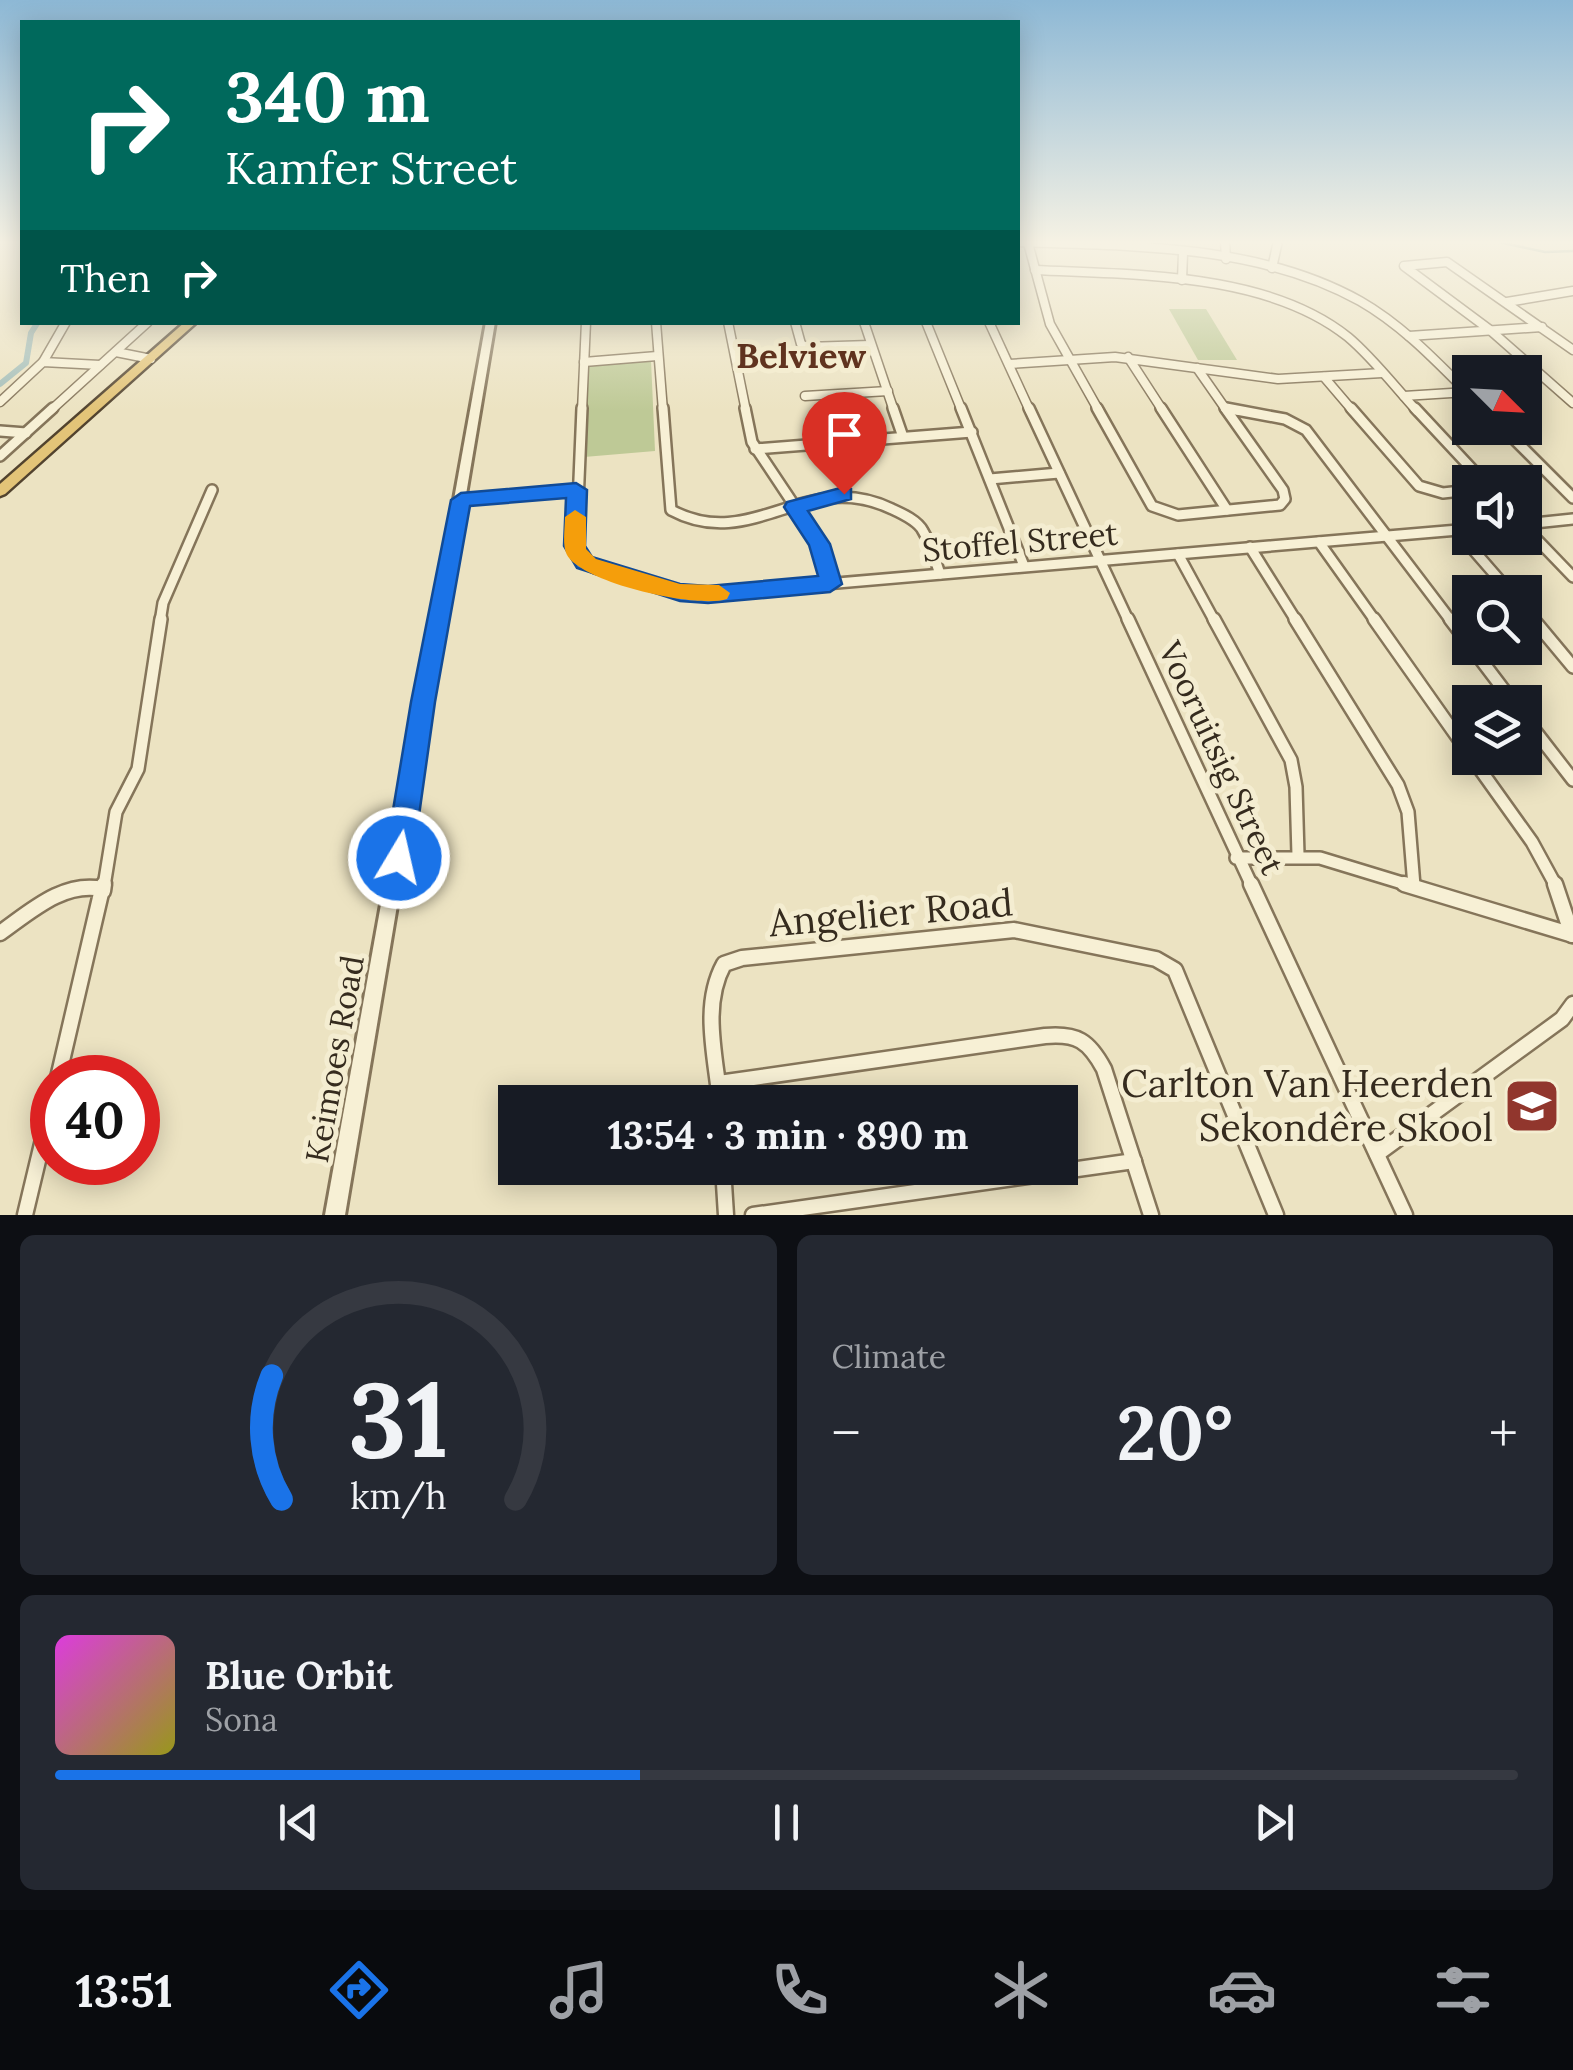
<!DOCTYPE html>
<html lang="en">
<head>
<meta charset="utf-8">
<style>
	body { margin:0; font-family:Lora,serif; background:#242831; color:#f1f3f6; height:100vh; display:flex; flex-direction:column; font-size:38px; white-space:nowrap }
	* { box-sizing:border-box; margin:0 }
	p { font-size:32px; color:#9ea1a6 }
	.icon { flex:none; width:55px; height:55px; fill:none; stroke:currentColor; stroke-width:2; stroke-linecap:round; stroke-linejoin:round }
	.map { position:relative; height:1215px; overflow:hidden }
	.details { display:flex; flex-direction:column; gap:20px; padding:20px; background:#0d0f14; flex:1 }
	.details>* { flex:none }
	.guide { position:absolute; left:20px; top:20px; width:1000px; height:305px; border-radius:0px; box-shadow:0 5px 25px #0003; background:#00695c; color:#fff; overflow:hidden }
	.needle { width:65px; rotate:114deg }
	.fabs { position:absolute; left:1452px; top:355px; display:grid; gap:20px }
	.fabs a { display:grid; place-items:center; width:90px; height:90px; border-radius:0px; background:#171b24; box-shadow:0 5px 25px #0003; font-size:50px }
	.speed { position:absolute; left:30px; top:1055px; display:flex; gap:20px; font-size:50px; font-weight:700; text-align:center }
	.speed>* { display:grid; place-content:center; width:130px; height:130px; border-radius:50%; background:#171b24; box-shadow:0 5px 25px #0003; line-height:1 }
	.speed .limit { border:15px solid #d22; background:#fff; color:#111 }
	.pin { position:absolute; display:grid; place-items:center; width:85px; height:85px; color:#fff; margin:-102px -42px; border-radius:50% 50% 50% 0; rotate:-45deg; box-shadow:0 0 10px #0007 }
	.pin .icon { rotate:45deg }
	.me { position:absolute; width:110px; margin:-55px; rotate:9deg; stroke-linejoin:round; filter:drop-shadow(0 0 8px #0008) }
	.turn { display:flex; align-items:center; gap:35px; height:210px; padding:0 40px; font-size:45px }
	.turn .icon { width:130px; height:130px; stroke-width:2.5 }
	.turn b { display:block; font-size:70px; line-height:85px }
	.then { display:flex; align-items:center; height:95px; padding:0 40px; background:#0003; gap:20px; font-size:38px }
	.big { font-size:75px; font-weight:700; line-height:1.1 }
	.details .tile { flex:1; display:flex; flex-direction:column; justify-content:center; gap:15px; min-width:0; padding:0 35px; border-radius:15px; background:#242831 }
	.details .dial { align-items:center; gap:0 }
	.dial svg { height:260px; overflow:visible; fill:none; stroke:#363941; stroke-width:7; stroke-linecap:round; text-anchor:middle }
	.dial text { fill:#f1f3f6; stroke:none }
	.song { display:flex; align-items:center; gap:30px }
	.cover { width:120px; height:120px; border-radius:15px; background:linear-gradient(135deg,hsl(300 70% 55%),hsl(60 70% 35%)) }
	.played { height:10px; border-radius:5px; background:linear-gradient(90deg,#1a73e8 40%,#363941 40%) }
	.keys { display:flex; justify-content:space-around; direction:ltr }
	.heat { display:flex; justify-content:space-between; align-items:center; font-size:55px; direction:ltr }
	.details .tiles { flex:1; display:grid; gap:20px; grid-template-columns:1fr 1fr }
	.tile:last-child { grid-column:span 2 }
	.trip { position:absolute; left:498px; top:1085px; width:580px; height:100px; border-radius:0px; background:#171b24; box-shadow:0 5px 25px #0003; font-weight:700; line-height:100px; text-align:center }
	.tab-bar { display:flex; height:160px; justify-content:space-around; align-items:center; background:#090b0e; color:#9ea1a6 }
	.tab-bar .icon { width:70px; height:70px }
	.tab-bar .current { color:#1a73e8 }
	.tab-bar b { font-size:45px; color:#f1f3f6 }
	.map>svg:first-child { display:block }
</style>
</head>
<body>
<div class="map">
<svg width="1573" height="1215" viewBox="0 0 1573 1215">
	<rect width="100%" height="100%" fill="#ece3c2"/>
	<g fill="#bec996">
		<polygon points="1169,309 1206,309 1237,360 1198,360"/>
		<polygon points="651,360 655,451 584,457 589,364"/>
	</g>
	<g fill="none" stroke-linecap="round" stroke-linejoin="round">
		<polyline stroke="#6c8c87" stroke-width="2.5" points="1494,241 1545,252 1573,251"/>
		<polyline stroke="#a4beb9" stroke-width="6" points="0,384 26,363 31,333 38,322"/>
		<g stroke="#85755a" stroke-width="11">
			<g id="minor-far3">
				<polyline points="1225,241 1226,259"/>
				<path d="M1018 242C1132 246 1258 244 1360 301 1402 325 1436 361 1470 395"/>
				<polyline points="1028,243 1050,324 1099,411"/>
				<polyline points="1272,268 1278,241"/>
				<path d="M1035 270C1134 275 1267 272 1348 337 1373 358 1395 387 1417 411"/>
				<polyline points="1182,280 1183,253"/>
				<polyline points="1507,302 1573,291"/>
				<polyline points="656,322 663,411"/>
				<polyline points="728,322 746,411"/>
				<polyline points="795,322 801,344 806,347 870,345"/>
				<polyline points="864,322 894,411"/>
				<polyline points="926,322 962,411"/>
				<polyline points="989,322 1030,411"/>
				<polyline points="1409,336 1542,327"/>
				<polyline points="1573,350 1447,262 1404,266 1490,330 1573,403"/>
				<polyline points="116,352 151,359"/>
				<polyline points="1128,357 1163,411"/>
				<polyline points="43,362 66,322"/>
				<polyline points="584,362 657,356"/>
				<polyline points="1009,364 1115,357 1278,379 1382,373"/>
				<polyline points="1197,368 1227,411"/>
				<polyline points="1324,377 1353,411"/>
				<polyline points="805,396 888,391"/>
				<polyline points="1404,396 1467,392"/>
				<polyline points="0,402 43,362 100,365"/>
				<polyline points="1225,408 1240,411"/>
				<polyline points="50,411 148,322"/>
				<polyline points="582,411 586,322"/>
			</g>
		</g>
		<g stroke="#85755a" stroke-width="14">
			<g id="minor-far2">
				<polyline points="582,408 576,551 584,563 595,568 680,593 708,594 1470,529"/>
				<path d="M663 408 671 510C753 554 806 467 892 509 903 514 918 521 923 531 931 544 935 560 940 574"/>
				<polyline points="745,408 752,442 820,544 830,583"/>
				<polyline points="893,408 903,437"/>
				<polyline points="961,408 1024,566"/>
				<polyline points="1029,408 1129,622"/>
				<polyline points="1097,408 1152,506 1178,515 1280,505 1285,499 1283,490 1225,408"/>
				<polyline points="1161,408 1227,510"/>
				<polyline points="1226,408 1285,419 1306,430 1452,622"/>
				<polyline points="1351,408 1419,486 1443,493 1470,490"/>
				<polyline points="1415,408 1484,482"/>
				<polyline points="1503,428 1573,498"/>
				<polyline points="0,431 26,433"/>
				<polyline points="755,449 972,432"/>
				<polyline points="0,456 53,408"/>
				<polyline points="990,479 1059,473"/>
				<polyline points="461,500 577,490"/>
				<polyline points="1525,524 1573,519"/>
				<polyline points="1525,527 1573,577"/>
				<polyline points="1456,530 1510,592"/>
				<polyline points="1319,542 1376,622"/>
				<polyline points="1250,547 1297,622"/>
				<polyline points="1178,554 1215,622"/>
				<polyline points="1525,610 1535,622"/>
				<polyline points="160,622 163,603 212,490"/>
			</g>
		</g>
		<g stroke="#85755a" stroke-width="16">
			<g id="minor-far1">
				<polyline points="1128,619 1252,886"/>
				<polyline points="1214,619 1291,760 1296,787 1298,855"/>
				<polyline points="1295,619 1398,785 1408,812 1414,886"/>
				<polyline points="1374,619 1470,755"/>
				<polyline points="1450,619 1513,702"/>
				<polyline points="1533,619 1573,667"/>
				<polyline points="1525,718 1573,780"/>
				<polyline points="1472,758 1532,842 1556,886"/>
				<polyline points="1236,858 1320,858 1412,886"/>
				<polyline points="104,886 116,812 138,769 161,619"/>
			</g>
		</g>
		<g stroke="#85755a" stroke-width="19">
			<g id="minor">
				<polyline points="1251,884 1405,1215"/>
				<polyline points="1404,884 1573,935"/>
				<polyline points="1555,884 1572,935"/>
				<polyline points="103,891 104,884"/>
				<path d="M0 933C30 912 63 881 102 889L58 1078"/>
				<path d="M719 1083 1045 1036C1077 1033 1089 1041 1104 1069L1151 1215"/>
				<path d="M720 1102C716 1057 701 1006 724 964L742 958 1014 930 1156 959 1175 970 1276 1215"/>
				<polyline points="1377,1154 1562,1019 1573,1004"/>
				<polyline points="723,1168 726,1215"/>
				<polyline points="25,1215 52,1102"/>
				<polyline points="753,1215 1134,1161"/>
			</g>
		</g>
		<g stroke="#85755a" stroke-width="6">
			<polygon id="tertiary" points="486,322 495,322 345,1215 325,1215"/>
		</g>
		<g stroke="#52432e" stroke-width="5">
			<polygon id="trunk" points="185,322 197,322 5,494 0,496 0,484"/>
		</g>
		<use href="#minor-far3" stroke="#f7f0d5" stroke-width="8"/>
		<use href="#minor-far2" stroke="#f7f0d5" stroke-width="9"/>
		<use href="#minor-far1" stroke="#f7f0d5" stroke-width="11"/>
		<use href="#minor" stroke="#f7f0d5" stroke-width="14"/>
		<use href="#tertiary" fill="#f7f0d5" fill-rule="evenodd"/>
		<use href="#trunk" fill="#e3c478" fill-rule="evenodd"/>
	</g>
	<linearGradient id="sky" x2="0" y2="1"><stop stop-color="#8db8d5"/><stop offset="0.59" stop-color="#f6f2e4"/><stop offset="1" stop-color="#f6f2e4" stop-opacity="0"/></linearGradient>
	<rect width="1573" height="411" fill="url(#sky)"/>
	<polygon fill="#1a73e8" stroke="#114b97" stroke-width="2.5" points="576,483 587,490 585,546 592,557 680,584 708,586 818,576 809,545 784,507 787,502 844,487 851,489 851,499 808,511 830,544 842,584 830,592 708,603 680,601 577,568 564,546 566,498 470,506 435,702 413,858 409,867 399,871 389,867 385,858 411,702 451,500 461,493"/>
	<path fill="#f59e0b" d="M575 510 586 517V549L596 559 680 584 719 585 730 593 727 599C697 609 583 583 567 555 562 546 565 528 565 517Z"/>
	<defs>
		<g id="school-square" transform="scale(2.875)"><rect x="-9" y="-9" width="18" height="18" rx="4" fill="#91362d" stroke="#f4edd1"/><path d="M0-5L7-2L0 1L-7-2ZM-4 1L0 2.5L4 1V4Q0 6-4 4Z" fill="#fff"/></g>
	</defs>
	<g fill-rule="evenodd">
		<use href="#school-square" x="1532" y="1106"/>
	</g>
	<g text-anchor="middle" stroke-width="10" stroke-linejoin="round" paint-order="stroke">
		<g font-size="32" fill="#352b1e" stroke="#f4edd1">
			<text transform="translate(1020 542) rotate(-5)" y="11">Stoffel Street</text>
			<text transform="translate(1221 758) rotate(65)" y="11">Vooruitsig Street</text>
			<text transform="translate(335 1059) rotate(-80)" y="11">Keimoes Road</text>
		</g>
		<g font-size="35" font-weight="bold" fill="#60331f" stroke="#f4edd1">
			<text x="801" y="368">Belview</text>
		</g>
		<g font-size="38" fill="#352b1e" stroke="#f4edd1">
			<text transform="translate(891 913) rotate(-5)" y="13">Angelier Road</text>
		</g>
		<g font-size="38" fill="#352b1e" stroke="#f4edd1" text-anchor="end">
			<text x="1493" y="1097">Carlton Van Heerden<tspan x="1493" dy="44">Sekondêre Skool</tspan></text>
		</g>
	</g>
</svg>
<div class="fabs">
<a><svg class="needle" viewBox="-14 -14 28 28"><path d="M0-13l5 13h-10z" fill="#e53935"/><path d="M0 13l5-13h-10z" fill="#9ea1a6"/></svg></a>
<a><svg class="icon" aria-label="sound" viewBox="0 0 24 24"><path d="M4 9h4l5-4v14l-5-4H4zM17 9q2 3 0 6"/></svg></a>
<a><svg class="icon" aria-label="search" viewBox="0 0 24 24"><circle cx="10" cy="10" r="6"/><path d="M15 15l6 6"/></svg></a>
<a><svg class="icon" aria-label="layers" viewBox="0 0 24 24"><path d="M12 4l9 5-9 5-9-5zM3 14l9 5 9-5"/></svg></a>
</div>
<div class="speed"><div class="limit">40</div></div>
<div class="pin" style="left:844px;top:494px;background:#d93025"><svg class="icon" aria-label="arrive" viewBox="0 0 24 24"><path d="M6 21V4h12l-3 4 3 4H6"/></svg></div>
<svg class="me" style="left:399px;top:858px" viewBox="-20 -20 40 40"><circle r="17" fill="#1a73e8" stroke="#fff" stroke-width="3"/><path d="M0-11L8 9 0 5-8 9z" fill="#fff"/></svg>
<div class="trip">13:54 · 3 min · 890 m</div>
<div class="guide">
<div class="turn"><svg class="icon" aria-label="right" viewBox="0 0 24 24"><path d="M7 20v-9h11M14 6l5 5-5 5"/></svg><div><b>340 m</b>Kamfer Street</div></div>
<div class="then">Then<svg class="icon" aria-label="right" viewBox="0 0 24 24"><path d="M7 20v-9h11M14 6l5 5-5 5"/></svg></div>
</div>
</div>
<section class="details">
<div class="tiles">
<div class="tile dial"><svg viewBox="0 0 100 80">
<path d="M14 69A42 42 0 1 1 86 69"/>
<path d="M14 69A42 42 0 0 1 11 31" stroke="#1a73e8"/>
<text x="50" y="56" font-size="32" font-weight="700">31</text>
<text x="50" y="72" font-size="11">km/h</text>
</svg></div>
<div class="tile"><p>Climate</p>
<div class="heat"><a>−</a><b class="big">20°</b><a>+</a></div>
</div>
<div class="tile">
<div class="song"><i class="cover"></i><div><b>Blue Orbit</b><p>Sona</p></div></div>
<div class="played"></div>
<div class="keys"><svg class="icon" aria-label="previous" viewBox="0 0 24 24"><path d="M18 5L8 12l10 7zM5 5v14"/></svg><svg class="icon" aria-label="pause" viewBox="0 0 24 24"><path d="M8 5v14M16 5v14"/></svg><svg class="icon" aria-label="next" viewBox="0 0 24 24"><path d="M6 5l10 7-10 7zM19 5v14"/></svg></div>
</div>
</div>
</section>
<nav class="tab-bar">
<b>13:51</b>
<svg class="icon current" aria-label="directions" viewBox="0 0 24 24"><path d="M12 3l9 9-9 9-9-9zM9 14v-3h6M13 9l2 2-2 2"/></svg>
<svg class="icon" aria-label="music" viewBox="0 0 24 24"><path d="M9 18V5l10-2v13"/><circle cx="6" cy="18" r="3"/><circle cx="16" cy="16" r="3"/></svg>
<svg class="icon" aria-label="phone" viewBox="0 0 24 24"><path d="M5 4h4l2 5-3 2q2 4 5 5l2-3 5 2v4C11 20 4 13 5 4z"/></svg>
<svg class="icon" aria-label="climate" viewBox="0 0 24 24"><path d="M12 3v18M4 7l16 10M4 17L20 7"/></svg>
<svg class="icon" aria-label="car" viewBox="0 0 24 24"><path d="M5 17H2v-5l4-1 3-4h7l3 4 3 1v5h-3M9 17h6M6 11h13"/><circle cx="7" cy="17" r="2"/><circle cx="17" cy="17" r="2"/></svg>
<svg class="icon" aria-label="filters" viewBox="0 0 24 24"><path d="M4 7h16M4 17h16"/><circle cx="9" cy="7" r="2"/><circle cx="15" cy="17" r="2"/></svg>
</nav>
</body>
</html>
